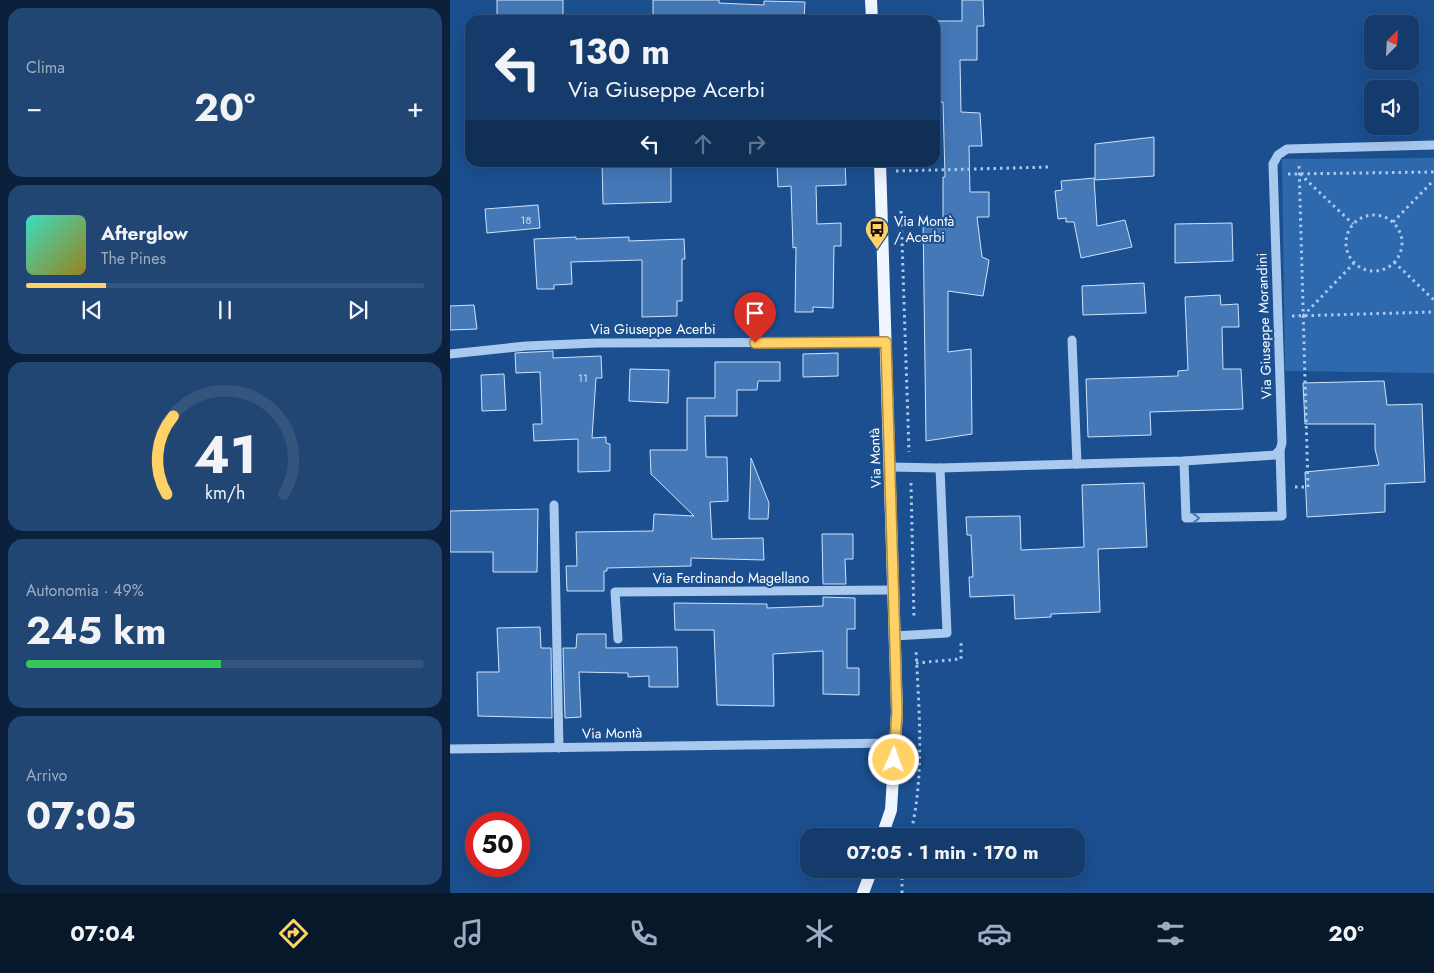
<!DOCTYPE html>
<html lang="it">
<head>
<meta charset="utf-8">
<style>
	body { margin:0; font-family:Jost,sans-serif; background:#214673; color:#f1f3f6; height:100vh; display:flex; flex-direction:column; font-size:19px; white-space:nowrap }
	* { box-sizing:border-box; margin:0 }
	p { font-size:16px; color:#9dadc1 }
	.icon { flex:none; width:28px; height:28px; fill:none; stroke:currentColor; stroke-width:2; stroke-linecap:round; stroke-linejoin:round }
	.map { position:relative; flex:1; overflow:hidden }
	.drawer { display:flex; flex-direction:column; gap:8px; padding:8px; background:#0b203b; width:450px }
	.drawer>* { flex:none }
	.banner { position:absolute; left:15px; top:15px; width:475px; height:152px; border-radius:15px; box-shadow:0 5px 20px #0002,0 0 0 1px #33557e; background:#143b6b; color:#f1f3f6; overflow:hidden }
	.needle { width:32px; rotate:24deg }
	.buttons { position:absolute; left:914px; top:15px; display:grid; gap:10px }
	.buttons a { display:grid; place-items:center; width:55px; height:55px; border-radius:10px; background:#143b6b; box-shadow:0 5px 20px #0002,0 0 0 1px #33557e; font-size:25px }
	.speed { position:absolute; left:15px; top:812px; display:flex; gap:10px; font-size:25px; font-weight:700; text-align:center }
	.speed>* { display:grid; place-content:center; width:65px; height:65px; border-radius:50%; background:#143b6b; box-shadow:0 5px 20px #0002,0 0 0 1px #33557e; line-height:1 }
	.speed .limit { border:8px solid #d22; background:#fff; color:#111 }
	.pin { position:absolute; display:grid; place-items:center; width:42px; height:42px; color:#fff; margin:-51px -21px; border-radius:50% 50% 50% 0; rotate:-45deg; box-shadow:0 0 5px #0007 }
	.pin .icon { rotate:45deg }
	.me { position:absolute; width:55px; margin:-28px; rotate:2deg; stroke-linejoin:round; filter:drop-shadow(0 0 4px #0008) }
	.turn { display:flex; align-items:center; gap:18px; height:105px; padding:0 20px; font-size:22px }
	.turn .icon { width:65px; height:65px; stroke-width:2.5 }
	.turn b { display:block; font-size:35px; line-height:42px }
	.lanes { display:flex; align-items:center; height:48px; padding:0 20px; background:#0003; justify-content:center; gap:25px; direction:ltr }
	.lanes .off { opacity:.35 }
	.big { font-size:38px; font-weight:700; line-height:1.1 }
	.drawer .tile { flex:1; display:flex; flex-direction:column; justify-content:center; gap:8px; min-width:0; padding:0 18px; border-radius:15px; background:#214673 }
	.drawer .dial { align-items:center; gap:0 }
	.dial svg { height:130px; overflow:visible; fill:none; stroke:#33557e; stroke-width:7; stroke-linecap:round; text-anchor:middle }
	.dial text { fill:#f1f3f6; stroke:none }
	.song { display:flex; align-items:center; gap:15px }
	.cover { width:60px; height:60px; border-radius:8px; background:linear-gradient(135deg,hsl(170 70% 55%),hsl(50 70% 35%)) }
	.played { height:5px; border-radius:2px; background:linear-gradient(90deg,#ffd166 20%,#33557e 20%) }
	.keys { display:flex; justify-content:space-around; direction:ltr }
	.heat { display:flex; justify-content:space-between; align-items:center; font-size:28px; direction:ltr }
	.charge { height:8px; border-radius:4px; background:linear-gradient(90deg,#34c759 49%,#33557e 0) }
	.trip { position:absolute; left:350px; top:828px; width:285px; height:50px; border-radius:15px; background:#143b6b; box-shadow:0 5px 20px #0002,0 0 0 1px #33557e; font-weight:700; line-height:50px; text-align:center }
	.tabs { display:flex; height:80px; justify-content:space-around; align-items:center; background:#08182b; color:#9dadc1 }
	.tabs .icon { width:35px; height:35px }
	.tabs .active { color:#ffd166 }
	.tabs b { font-size:22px; color:#f1f3f6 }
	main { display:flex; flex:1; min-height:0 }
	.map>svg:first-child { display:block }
</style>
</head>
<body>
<main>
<section class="drawer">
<div class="tile"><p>Clima</p>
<div class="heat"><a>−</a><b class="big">20°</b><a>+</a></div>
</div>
<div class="tile">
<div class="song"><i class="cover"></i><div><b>Afterglow</b><p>The Pines</p></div></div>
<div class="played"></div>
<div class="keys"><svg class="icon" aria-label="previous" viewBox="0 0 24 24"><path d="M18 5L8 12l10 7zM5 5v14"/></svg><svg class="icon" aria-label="pause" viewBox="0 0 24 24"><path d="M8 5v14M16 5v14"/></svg><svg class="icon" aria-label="next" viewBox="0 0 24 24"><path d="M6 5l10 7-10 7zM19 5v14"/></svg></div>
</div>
<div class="tile dial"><svg viewBox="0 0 100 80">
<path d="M14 69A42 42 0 1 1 86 69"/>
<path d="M14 69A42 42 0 0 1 18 21" stroke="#ffd166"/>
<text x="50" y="56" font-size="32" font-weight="700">41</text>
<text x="50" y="72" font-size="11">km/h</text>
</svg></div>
<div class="tile"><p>Autonomia · 49%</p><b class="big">245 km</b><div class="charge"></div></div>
<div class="tile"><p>Arrivo</p><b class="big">07:05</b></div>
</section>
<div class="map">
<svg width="984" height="893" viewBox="0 0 984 893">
	<rect width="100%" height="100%" fill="#1b4f8f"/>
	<polygon fill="#2e69ad" points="984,158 984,373 835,371 832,159"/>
	<g fill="#4478b7" stroke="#cfe3fa">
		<rect x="47" y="0" width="66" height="20"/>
		<polygon points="203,0 269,0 269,3 314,5 314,1 355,2 354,20 203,20"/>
		<polygon points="512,0 533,0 534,26 527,26 527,60 510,60 511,112 530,113 532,146 519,146 520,192 539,192 539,217 527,217 532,257 539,260 538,267 533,296 498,291 498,352 521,349 522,434 476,441 473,218 493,219 493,177 495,177 493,102 485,103 485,21 512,21"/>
		<polygon points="704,137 704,176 645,180 645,144"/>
		<polygon points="152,162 221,162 221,202 153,204"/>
		<polygon points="338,162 395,162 396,185 366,186 367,224 391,223 391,246 384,246 383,308 363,307 363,312 345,312 346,247 343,248 341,186 328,187 327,165 338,165"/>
		<polygon points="644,178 647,226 675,220 682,247 631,258 624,222 616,222 616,218 608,219 605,191 612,190 611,181"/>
		<polygon points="88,205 90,228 37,233 35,209"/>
		<polygon points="782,223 783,261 725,263 725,224"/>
		<polygon points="126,237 126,239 179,237 179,241 234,239 235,259 232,259 232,301 227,301 227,316 192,317 192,260 121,262 122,284 104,285 104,289 87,289 84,239"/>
		<polygon points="694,283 696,313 633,315 632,286"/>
		<polygon points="770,295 771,305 788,304 789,327 772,327 773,369 791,369 793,409 700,412 701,435 638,437 636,379 728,376 728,371 738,370 735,297"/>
		<polygon points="24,305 27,329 0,330 0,306"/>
		<polygon points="103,351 103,358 151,356 152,378 146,378 142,438 156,437 156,443 160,444 160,471 128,472 128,439 84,441 83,424 92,424 90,372 66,373 65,353"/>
		<polygon points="388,353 388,376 353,377 353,354"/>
		<polygon points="265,362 330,362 330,381 308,381 307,390 287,390 287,416 255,416 256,457 277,457 278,501 260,502 262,539 313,538 314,560 241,558 241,566 157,568 157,571 154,571 154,591 117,591 116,566 127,566 126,532 203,531 204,514 244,516 201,474 200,450 237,450 237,398 265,398"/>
		<polygon points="180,369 219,370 218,403 179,401"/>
		<polygon points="54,374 56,410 32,411 31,375"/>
		<polygon points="934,381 937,405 972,404 975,482 935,484 935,512 857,517 855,472 929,465 925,449 925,424 855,424 853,383"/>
		<polygon points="301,458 319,503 318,519 299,519"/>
		<polygon points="694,483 697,547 648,549 650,612 601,614 601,617 565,619 564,595 520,597 519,577 523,577 521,535 517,535 516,517 570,516 571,550 634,547 632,485"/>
		<polygon points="88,509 87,572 43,572 43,552 0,552 0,511"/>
		<polygon points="372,534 403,534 403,559 395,559 396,584 373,584"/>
		<polygon points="373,597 405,598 405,629 397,629 397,668 409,668 409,695 373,694 373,651 323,654 324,706 267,705 264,630 225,630 224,603 317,604 317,608 373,606"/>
		<polygon points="90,627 91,648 101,648 102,718 28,716 27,672 49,672 47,628"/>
		<polygon points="127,634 156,634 156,648 227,647 228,687 199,687 199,676 178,677 178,673 129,672 131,717 115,718 113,648 126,648"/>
	</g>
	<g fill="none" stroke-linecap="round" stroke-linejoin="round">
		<g stroke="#a9c9ee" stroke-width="3" stroke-dasharray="2.5 4" stroke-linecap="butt">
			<polyline points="446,171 600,167"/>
			<polyline points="838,174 984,172"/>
			<polyline points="850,174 903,224"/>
			<polyline points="451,211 459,452"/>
			<circle cx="924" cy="243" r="28"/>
			<polyline points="943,222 984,180"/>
			<polyline points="944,262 984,300"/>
			<polyline points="842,316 984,312"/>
			<polyline points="853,316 904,263"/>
			<polyline points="461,483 464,619"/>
			<polyline points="845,487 858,487 849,163"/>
			<polyline points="466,663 511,659 511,640"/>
			<path d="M460 836C475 777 469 711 466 650"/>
			<polyline points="452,893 452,869"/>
		</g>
		<g stroke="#a9c9ee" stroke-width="9">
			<polyline points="622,340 627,464"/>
			<polyline points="0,354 76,346 146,343 436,342"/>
			<polyline points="734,461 736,518 832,516 830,450"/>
			<polyline points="440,467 490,468 734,461 825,455 830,450 832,443 823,164 828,155 837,149 984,145"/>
			<polyline points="104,505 109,748"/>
			<polyline points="444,636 497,633 490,468"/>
			<polyline points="168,639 165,592 443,590"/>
			<polyline points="0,749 445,743"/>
		</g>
		<g stroke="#f0f6ff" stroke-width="12">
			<polyline points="421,0 422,20"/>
			<polyline points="430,162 447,712 441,810 432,836"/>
			<polyline points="413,893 422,869"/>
		</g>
	</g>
	<defs><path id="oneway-chevron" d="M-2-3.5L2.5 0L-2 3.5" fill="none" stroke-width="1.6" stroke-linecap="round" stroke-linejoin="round" transform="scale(1.25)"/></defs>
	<use stroke="#4674ac" href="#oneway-chevron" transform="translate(746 518) rotate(-1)"/>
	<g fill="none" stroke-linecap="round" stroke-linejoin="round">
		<g stroke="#a68842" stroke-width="12">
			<polyline id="route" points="305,343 436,342 447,712 444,760"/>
		</g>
		<use href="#route" stroke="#ffd166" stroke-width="9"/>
	</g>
	<defs>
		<g id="bus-pin" transform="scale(1.25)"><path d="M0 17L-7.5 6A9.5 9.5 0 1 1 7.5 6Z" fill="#ffd166" stroke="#1b4f8f"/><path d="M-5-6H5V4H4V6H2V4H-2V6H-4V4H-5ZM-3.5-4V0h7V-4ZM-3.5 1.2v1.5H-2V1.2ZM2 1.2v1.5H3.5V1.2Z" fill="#111"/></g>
	</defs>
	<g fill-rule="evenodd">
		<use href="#bus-pin" x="427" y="229"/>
	</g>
	<g text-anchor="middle" stroke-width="4" stroke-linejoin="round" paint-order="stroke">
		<g font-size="11" fill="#d0dded">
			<text x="76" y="224">18</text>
			<text x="133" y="382">11</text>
		</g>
		<g font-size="14" fill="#fff" stroke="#1b4f8f" text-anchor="start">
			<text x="444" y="226">Via Montà<tspan x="444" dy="16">/ Acerbi</tspan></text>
		</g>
		<g font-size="14" fill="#fff" stroke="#1b4f8f">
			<text transform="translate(814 326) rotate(-92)" y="5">Via Giuseppe Morandini</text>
			<text x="203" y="334">Via Giuseppe Acerbi</text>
			<text transform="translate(425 458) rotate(-92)" y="5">Via Montà</text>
			<text x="281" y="583">Via Ferdinando Magellano</text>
			<text transform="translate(162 733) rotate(-1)" y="5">Via Montà</text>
		</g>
	</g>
</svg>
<div class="buttons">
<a><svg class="needle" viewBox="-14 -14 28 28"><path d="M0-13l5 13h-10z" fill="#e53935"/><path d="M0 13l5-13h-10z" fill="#9dadc1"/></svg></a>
<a><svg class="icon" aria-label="sound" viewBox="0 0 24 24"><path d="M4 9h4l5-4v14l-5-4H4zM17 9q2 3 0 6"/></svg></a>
</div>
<div class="speed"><div class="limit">50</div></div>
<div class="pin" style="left:305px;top:343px;background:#d93025"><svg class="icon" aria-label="arrive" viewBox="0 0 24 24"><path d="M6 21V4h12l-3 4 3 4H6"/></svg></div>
<svg class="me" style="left:444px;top:760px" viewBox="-20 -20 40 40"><circle r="17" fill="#ffd166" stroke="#fff" stroke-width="3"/><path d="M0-11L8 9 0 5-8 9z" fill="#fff"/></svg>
<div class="trip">07:05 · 1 min · 170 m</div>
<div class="banner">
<div class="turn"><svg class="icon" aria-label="left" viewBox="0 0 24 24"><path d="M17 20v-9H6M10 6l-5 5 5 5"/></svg><div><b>130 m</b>Via Giuseppe Acerbi</div></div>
<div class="lanes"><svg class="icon" aria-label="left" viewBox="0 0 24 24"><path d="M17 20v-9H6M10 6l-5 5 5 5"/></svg><svg class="icon off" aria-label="ahead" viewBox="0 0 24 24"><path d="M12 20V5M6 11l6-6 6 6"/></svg><svg class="icon off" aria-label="right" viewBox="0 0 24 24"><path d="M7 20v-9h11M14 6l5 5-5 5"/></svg></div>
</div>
</div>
</main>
<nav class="tabs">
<b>07:04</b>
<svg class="icon active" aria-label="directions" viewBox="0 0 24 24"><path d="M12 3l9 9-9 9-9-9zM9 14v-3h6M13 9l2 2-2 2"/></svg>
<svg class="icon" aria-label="music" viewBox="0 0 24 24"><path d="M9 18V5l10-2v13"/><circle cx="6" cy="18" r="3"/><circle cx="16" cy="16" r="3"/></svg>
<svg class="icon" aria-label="phone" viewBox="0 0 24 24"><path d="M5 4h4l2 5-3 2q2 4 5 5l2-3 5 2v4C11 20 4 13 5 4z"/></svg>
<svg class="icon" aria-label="climate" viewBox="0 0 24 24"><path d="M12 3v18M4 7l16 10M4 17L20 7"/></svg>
<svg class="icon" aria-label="car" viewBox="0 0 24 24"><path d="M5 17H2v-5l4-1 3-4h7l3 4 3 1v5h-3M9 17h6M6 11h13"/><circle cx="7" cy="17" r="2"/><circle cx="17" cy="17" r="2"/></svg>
<svg class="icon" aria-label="filters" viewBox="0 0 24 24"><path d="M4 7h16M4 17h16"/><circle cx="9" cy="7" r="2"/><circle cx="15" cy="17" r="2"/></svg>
<b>20°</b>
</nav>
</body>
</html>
